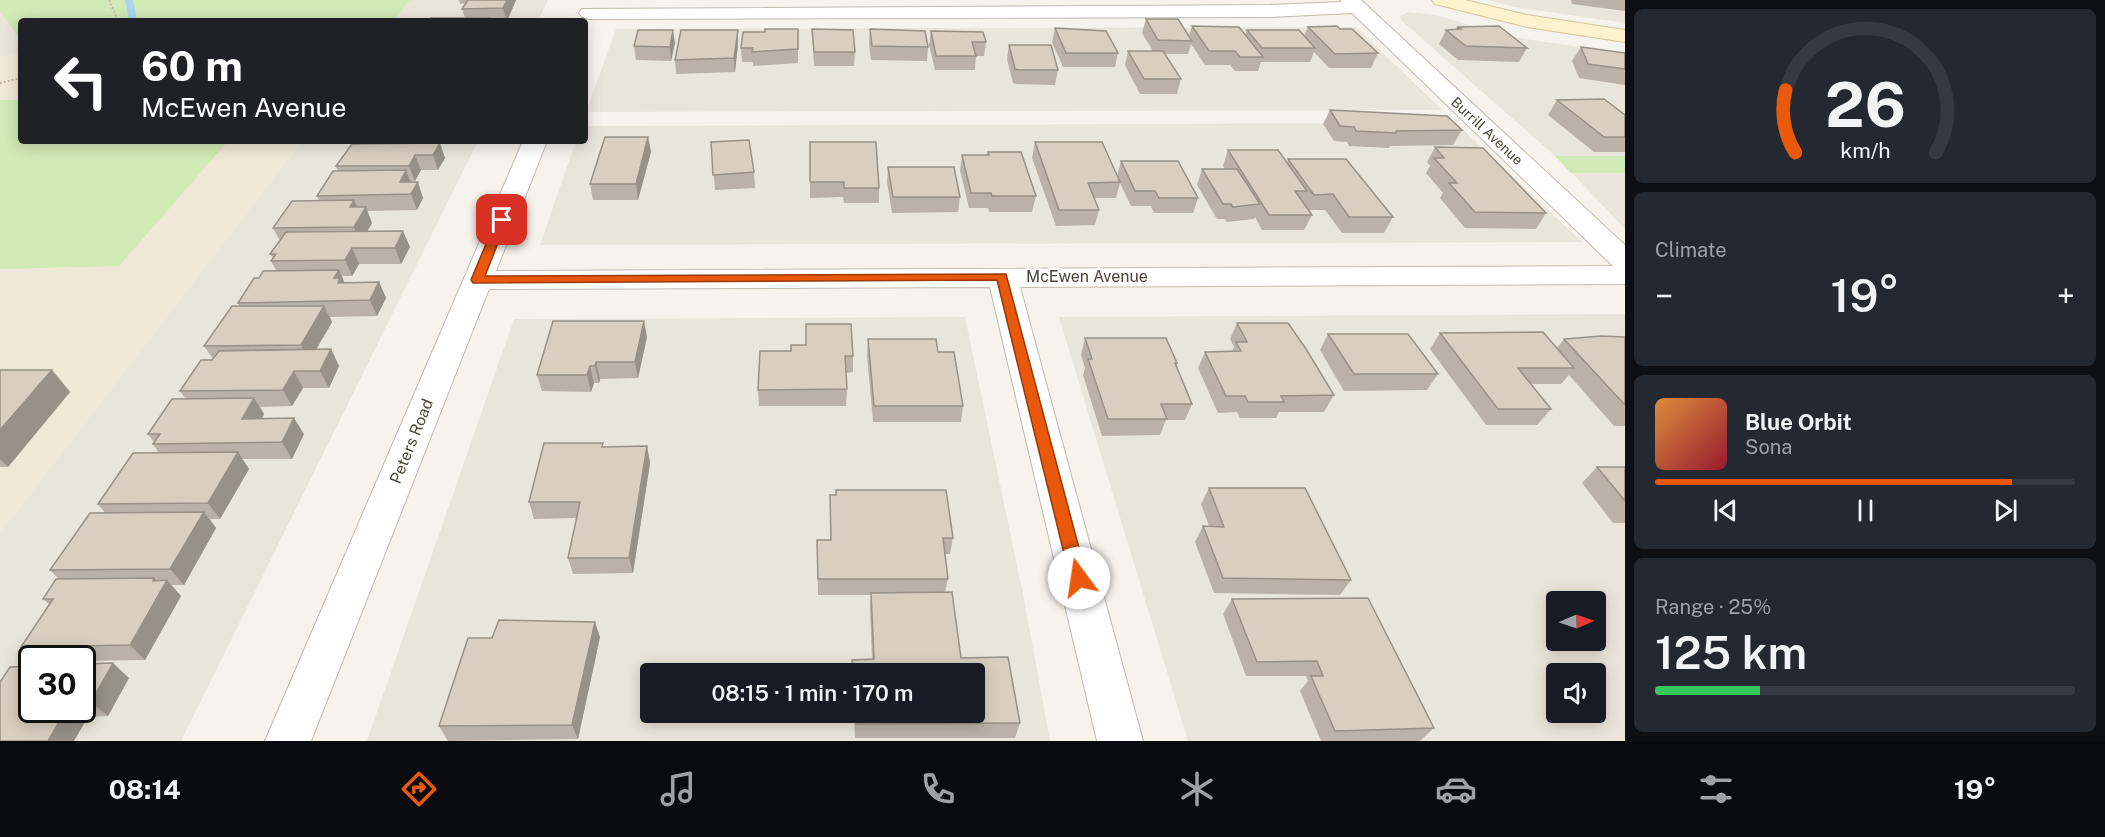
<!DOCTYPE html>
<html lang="en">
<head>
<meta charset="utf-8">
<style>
	body { margin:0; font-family:"Public Sans",sans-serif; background:#242831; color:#f1f3f6; height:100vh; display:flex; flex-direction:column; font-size:22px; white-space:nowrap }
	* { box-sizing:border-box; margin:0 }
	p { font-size:20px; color:#9ea1a6 }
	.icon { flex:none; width:33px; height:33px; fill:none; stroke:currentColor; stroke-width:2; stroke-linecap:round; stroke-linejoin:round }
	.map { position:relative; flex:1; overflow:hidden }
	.sheet { display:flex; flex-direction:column; gap:9px; padding:9px; background:#0d0f14; width:480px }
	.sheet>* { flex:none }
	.guide { position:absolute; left:18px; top:18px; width:570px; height:126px; border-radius:6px; box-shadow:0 3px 15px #0003; background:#202124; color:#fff; overflow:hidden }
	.needle { width:39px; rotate:88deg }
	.fabs { position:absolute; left:1546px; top:591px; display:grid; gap:12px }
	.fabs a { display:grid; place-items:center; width:60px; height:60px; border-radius:6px; background:#171b24; box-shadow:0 3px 15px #0003; font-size:30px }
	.speed { position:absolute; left:18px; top:645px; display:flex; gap:12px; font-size:30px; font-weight:700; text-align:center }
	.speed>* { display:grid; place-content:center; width:78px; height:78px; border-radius:50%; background:#171b24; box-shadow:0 3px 15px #0003; line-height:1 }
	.speed .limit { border:3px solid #111; border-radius:9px; background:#fff; color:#111 }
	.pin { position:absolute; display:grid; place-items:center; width:51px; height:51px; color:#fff; margin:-26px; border-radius:12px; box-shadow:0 3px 9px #0006 }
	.me { position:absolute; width:66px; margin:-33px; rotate:346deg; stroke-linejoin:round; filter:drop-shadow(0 0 4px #0008) }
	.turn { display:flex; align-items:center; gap:21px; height:126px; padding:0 24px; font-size:27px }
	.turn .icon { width:78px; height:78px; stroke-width:2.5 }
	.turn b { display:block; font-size:42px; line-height:51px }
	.big { font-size:45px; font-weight:600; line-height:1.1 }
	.sheet .widget { flex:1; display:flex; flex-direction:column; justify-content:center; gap:9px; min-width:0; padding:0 21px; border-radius:9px; background:#242831 }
	.sheet .dial { align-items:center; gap:0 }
	.dial svg { height:156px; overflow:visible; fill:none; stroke:#363941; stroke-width:7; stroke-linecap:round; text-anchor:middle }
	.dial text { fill:#f1f3f6; stroke:none }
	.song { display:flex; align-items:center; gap:18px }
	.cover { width:72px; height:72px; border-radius:9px; background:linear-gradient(135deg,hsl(30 70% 55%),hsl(350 70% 35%)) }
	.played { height:6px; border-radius:3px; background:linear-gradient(90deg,#ea580c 85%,#363941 85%) }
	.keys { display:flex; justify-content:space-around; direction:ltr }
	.heat { display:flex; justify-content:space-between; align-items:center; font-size:33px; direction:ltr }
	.charge { height:9px; border-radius:4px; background:linear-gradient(90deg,#34c759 25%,#363941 0) }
	.trip { position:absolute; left:640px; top:663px; width:345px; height:60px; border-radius:6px; background:#171b24; box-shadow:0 3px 15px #0003; font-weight:600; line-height:60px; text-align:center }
	.tab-bar { display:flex; height:96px; justify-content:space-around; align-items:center; background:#090b0e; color:#9ea1a6 }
	.tab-bar .icon { width:42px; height:42px }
	.tab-bar .current { color:#ea580c }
	.tab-bar b { font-size:27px; color:#f1f3f6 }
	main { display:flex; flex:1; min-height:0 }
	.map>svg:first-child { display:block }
</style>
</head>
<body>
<main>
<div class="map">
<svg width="1625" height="741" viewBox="0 0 1625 741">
	<rect width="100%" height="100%" fill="#f6f3ec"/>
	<g fill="#eae5da" fill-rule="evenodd">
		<polygon points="410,0 548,0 538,21 394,21"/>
		<polygon points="1488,0 1625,0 1625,23 1514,7"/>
		<polygon points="0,12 21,40 21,52 0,58"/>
		<polygon points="1408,12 1436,15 1506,36 1625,54 1625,156 1555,156 1401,20 1400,16"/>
		<polygon points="1356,27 1442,110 586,112 616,29"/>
		<polygon points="1447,123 1456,123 1582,242 540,245 576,141 585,141 585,126"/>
		<path d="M302 141H478L181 741H0V533ZM32 658H82V710H32Z"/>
		<polygon points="1572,173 1625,173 1625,229"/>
		<path d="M1625 314V741H1188L1059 317ZM1557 602H1596V640H1557ZM1557 674H1596V712H1557Z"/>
		<path d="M965 317 1024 599 1050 741H367L514 319ZM651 674H975V712H651Z"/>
	</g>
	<polygon fill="#efe8d6" points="21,52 21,141 302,141 0,533 0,58"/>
	<g fill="#d2eab5">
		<polygon points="0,0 410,0 394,21 21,21 21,40 0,12"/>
		<polygon points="0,100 21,100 21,141 228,141 119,266 0,269"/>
		<polygon points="1555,156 1625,156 1625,173 1571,173"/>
	</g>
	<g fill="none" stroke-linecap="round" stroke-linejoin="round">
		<polygon fill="#a9d4f2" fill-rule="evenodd" points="125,0 133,0 137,21 129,21"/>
		<g stroke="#c2bbae" stroke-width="2">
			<polygon id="street" points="1340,0 1361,0 1625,245 1625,284 1020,287 1143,741 1097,741 990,287 489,289 311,741 265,741 523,141 547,141 496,271 1613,266 1352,13 1270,17 589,19 582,17 579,13 582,9 1270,5 1342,2"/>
		</g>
		<g stroke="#d6c79b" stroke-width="2">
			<polygon id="secondary" points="1432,0 1465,0 1527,15 1625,30 1625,42 1527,27 1435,4"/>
		</g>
		<g stroke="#c4b79f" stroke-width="2" stroke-dasharray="2 2" stroke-linecap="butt">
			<polyline points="109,0 118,21"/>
			<polyline points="0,83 21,78"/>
		</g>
		<use href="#street" fill="#fff" fill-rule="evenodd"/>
		<use href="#secondary" fill="#fff3cd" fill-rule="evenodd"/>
	</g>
	<g fill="#bab2a6">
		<polygon points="459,0 516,0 507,21 429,21 465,18 462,9 466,3 460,4"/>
		<polygon points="1571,0 1625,0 1625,11 1572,4"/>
		<polygon points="1146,19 1189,36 1192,26 1245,35 1247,30 1304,36 1308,27 1340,29 1378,53 1371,68 1329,68 1314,52 1310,62 1261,62 1258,71 1235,71 1230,65 1205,65 1191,44 1188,54 1165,54 1181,79 1177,94 1140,94 1125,65 1128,51 1153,51 1142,33"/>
		<polygon points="1457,27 1527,48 1519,62 1458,60 1439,44 1446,30 1456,29"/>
		<polygon points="1055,28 1118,53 1115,67 1063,67 1052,42"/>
		<polygon points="798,29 798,63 753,66 753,62 742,62 741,48 765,32"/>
		<polygon points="812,29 855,52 854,66 814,66"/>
		<polygon points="870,29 928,47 927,61 871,60 869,43"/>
		<polygon points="738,30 738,44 735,72 676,74 675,60"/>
		<polygon points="931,31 986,42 984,56 976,56 975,70 935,70 929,45"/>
		<polygon points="675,43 671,61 636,60 634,46"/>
		<polygon points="1009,45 1058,70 1055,85 1016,84 1013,83 1007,59"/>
		<polygon points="1581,47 1625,53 1625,85 1579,78 1572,61"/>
		<polygon points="1557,100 1625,115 1625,152 1594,152 1548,115"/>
		<polygon points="1330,110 1462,130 1453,145 1390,146 1389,148 1349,146 1347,142 1334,141 1323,124"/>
		<polygon points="648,137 651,152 638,200 593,200 590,184"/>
		<polygon points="352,141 437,141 436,143 445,158 438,170 421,170 415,181 410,181 423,198 417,210 367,211 372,223 367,232 410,247 401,264 359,264 352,276 342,276 344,282 379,282 386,298 377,316 330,317 332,322 316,349 331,349 339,366 329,388 303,388 292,406 260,407 264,414 262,418 304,434 292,459 242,459 249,469 220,519 210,519 216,528 184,585 171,585 181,596 145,660 82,661 82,658 35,658 21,647 49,604 43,599 59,579 50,570 105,513 98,504 159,453 153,444 154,442 148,434 185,398 180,391 213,359 204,346 240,306 238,303 259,278 276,270 271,261 273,258 270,254 280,241 273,228 319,201 317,196 338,171 336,166 353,143"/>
		<polygon points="711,142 754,172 755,188 715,190"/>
		<polygon points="810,142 879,188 879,203 844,203 843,197 810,198"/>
		<polygon points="1035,142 1117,176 1121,161 1198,198 1193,213 1154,213 1151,206 1131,206 1120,183 1116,198 1094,198 1099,210 1095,225 1056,226 1032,158"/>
		<polygon points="1435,147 1546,213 1536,229 1465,228 1440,198 1443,193 1426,173 1430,166 1427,162"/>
		<polygon points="1228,150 1287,163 1288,159 1393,217 1384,233 1342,233 1325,210 1308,210 1312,215 1304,230 1262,230 1255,217 1254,219 1227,222 1225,219 1217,219 1197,185 1202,169 1225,169 1223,166"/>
		<polygon points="988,152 1036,196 1032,212 989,212 988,208 969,208 960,170 962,155 987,155"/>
		<polygon points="888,167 960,197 958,212 892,213 887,182"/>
		<polygon points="1237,323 1334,395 1324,412 1279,412 1276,418 1240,418 1237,412 1218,413 1198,368 1205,352 1232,351 1234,347 1230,339"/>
		<polygon points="1440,333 1557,348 1564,339 1625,337 1625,426 1614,426 1569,375 1561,384 1531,384 1551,409 1537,425 1486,425 1430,349"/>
		<polygon points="1328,334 1438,374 1427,390 1344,391 1320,350"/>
		<polygon points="647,337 638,378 600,379 599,383 594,383 591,392 542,391 537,375"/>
		<polygon points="1085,338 1177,363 1176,366 1192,404 1185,420 1166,420 1160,435 1102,436 1083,375 1085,368 1081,355"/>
		<polygon points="868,339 938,352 963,406 961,422 873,422 867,355"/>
		<polygon points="760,351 853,356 853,372 846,373 847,389 846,406 759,406 758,390"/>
		<polygon points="0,370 52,370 70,392 8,467 0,467"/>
		<polygon points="647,446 650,463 633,573 573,574 568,558 577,518 534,519 529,502 604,447"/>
		<polygon points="1597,467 1625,467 1625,523 1613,523 1582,483"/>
		<polygon points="1209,488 1351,580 1340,595 1214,593 1195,542 1203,526 1209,526 1201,504"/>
		<polygon points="836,490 946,490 953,538 950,554 945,554 948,579 945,592 952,592 961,658 1008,657 1020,723 1015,738 855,738 854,712 975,712 975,674 852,674 852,660 872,659 870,608 871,595 818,595 817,540 831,540 830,495 836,495"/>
		<polygon points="1232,599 1434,728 1420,741 1321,741 1300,691 1308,681 1306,676 1246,676 1223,614"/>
		<polygon points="600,637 578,739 448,741 439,726 492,638"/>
		<polygon points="82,664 129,678 108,716 88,717 32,710 82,710"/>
	</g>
	<g fill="#979187">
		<polygon points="507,0 516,0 507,21 503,8"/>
		<polygon points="673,30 675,43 671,61 670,47"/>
		<polygon points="738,30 738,44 735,72 734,58"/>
		<polygon points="648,137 651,152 638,200 636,184"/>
		<polygon points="440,143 445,158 438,170 433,155"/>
		<polygon points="415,155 421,170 415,181 409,166"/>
		<polygon points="406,170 412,186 400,182"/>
		<polygon points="418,182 423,198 417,210 411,194"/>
		<polygon points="354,200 361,215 366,207 372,223 360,243 354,227 350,207"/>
		<polygon points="403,231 410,247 401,264 395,248"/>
		<polygon points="352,248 359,264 352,276 345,260"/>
		<polygon points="339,270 346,286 345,288 334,278"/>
		<polygon points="379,282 386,298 377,316 370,300"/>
		<polygon points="324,306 332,322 309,362 301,345"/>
		<polygon points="644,321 647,337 638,378 635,362"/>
		<polygon points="331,349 339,366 329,388 320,371"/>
		<polygon points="596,362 600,379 599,383 595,366"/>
		<polygon points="590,366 594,383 591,392 587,375"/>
		<polygon points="52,370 70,392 8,467 0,459 0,430"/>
		<polygon points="294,371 303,388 292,406 283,390"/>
		<polygon points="254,398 264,414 253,435 242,419"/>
		<polygon points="294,418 304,434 292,459 282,442"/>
		<polygon points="647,446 650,463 633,573 629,558"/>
		<polygon points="238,452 249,469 220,519 208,503"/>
		<polygon points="204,512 216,528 184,585 170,569"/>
		<polygon points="154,578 163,587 167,580 181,596 145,660 130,645"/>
		<polygon points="595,622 600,637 578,739 572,725"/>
		<polygon points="113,663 129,678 108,716 91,702"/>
		<polygon points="66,710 79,710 88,717 74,741 48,741"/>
	</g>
	<g fill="#d8cfc1" stroke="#979187" stroke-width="1.5">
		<polygon points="468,0 507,0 503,8 462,9"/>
		<polygon points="431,18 490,18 488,21 429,21"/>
		<polygon points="1146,19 1178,19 1192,41 1158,40"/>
		<polygon points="1192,26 1239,27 1263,57 1240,57 1235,51 1209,51"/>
		<polygon points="1337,26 1340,29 1352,29 1378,53 1335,54 1308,27"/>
		<polygon points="1499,26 1527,48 1466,46 1446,30 1461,29 1457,27"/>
		<polygon points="1055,28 1106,31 1118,53 1066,53"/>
		<polygon points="765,29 798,29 798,49 752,52 753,48 741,48 743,32 765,32"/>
		<polygon points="812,29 853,30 855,52 814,52"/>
		<polygon points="870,29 925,31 928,47 872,46"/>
		<polygon points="638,30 673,30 670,47 634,46"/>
		<polygon points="681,30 738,30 734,58 675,60"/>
		<polygon points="1247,30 1299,30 1315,48 1262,48"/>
		<polygon points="931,31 983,32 986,42 972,42 976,56 936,56"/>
		<polygon points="1009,45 1051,45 1058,70 1018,70 1015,69"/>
		<polygon points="1581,47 1625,53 1625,69 1588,64"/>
		<polygon points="1128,51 1163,51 1181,79 1144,79"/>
		<polygon points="1604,99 1625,115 1625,137 1604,137 1557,100"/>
		<polygon points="1330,110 1447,116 1462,130 1396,131 1396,133 1356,131 1354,127 1340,126"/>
		<polygon points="605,137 648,137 636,184 590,184"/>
		<polygon points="749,140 754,172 713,175 711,142"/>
		<polygon points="810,142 876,142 879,188 844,188 844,182 810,182"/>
		<polygon points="1035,142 1102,142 1120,182 1088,183 1099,210 1059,210"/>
		<polygon points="440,143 433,155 415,155 409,166 336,166 352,144"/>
		<polygon points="1435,147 1483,148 1546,213 1475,212 1449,183 1457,183 1434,158 1444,158"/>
		<polygon points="1228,150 1278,150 1307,191 1295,191 1312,215 1269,215"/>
		<polygon points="988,152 1021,152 1036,196 992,196 991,193 971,193 962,155 989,155"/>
		<polygon points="1288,159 1346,159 1393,217 1349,217 1333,194 1314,195"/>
		<polygon points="1121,161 1178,161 1198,198 1159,198 1155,191 1135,191"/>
		<polygon points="888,167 954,167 960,197 893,197"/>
		<polygon points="1202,169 1237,169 1260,204 1233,207 1231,204 1223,204"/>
		<polygon points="406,170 400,182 418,182 411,194 317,196 333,171"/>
		<polygon points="354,200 350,207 366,207 354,227 273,228 292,201"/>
		<polygon points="403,231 395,248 352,248 345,260 271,261 276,254 270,254 286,232"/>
		<polygon points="339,270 334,278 340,278 338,283 379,282 370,300 238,303 254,278 259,278 263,271"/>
		<polygon points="232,306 324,306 301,345 204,346"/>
		<polygon points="553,321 644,321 635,362 596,362 595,366 590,366 587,375 537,375"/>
		<polygon points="1237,323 1288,323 1306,349 1334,395 1281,396 1284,402 1248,402 1245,396 1226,396 1205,352 1241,351 1236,342 1247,342"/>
		<polygon points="806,324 851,324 853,356 845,356 847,389 758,390 760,351 791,351 791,345 806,345"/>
		<polygon points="1543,332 1574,368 1518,368 1551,409 1498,409 1440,333"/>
		<polygon points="1328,334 1408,334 1438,374 1354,374"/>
		<polygon points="1601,336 1625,337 1625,405 1564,339"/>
		<polygon points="1085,338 1166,338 1177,363 1175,363 1192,404 1161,404 1167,419 1108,419 1088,359 1092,359"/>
		<polygon points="868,339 936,339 938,352 954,352 963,406 874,406"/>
		<polygon points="331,349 320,371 294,371 283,390 180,391 201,360 212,360 219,351"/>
		<polygon points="0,370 52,370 0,430"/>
		<polygon points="254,398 242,419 294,418 282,442 153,444 160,434 148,434 172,399"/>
		<polygon points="544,443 603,443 602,447 647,446 629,558 568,558 580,502 529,502"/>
		<polygon points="238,452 208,503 98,504 133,453"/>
		<polygon points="1597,467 1625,467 1625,501"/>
		<polygon points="1209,488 1305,488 1351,580 1223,578 1203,526 1224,527"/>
		<polygon points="836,490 946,490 953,538 943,538 948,579 818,579 817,540 831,540 830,495 836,495"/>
		<polygon points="204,512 170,569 50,570 90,513"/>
		<polygon points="154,578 153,581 167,580 130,645 21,647 53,599 43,599 56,579"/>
		<polygon points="952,592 961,658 1008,657 1020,723 856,724 855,712 975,712 975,674 853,674 852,660 874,659 871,593"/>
		<polygon points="1368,598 1434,728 1335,731 1311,676 1323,676 1317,661 1257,662 1232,599"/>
		<polygon points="499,620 595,622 572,725 439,726 468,638 492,638"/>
		<polygon points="113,663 91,702 82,702 82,664"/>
		<polygon points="32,666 32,710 66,710 48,741 0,741 0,682 10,667"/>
	</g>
	<polygon fill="#ea580c" stroke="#983908" stroke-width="1.5" points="502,217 507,220 485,276 1006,274 1087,578 1085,584 1079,586 1073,584 1070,578 997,280 473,283 471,280 496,220"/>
	<g text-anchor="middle" stroke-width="5" stroke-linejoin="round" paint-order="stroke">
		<g font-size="14" fill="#4b4439" stroke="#fff">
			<text transform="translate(1487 131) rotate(43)" y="5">Burrill Avenue</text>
		</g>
		<g font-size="16" fill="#4b4439" stroke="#fff">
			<text x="1087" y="282">McEwen Avenue</text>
			<text transform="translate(411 441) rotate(-68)" y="6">Peters Road</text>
		</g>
	</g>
</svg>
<div class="fabs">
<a><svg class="needle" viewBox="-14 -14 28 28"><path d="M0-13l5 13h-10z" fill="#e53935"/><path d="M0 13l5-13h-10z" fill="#9ea1a6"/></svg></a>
<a><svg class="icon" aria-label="sound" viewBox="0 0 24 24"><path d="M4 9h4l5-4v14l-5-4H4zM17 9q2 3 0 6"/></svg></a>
</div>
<div class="speed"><div class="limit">30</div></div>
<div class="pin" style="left:502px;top:220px;background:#d93025"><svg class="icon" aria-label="arrive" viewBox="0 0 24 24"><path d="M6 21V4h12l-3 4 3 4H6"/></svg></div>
<svg class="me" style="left:1079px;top:578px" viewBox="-20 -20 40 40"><circle r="19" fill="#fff"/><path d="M0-13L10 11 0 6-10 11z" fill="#ea580c"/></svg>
<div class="trip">08:15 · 1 min · 170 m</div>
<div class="guide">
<div class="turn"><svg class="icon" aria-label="left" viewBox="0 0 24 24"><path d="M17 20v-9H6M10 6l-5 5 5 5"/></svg><div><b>60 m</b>McEwen Avenue</div></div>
</div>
</div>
<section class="sheet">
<div class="widget dial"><svg viewBox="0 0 100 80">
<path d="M14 69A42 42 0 1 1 86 69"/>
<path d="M14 69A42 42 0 0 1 9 37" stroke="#ea580c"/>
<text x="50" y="56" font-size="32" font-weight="700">26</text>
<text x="50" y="72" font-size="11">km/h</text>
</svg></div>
<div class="widget"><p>Climate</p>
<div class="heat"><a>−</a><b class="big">19°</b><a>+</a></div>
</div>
<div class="widget">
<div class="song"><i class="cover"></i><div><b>Blue Orbit</b><p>Sona</p></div></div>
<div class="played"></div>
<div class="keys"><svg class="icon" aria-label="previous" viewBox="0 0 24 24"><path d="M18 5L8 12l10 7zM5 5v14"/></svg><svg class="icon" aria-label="pause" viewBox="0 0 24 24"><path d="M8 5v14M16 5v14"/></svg><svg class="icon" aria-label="next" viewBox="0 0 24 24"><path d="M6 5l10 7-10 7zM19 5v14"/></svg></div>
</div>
<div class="widget"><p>Range · 25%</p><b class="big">125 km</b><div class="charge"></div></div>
</section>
</main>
<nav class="tab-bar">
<b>08:14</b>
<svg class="icon current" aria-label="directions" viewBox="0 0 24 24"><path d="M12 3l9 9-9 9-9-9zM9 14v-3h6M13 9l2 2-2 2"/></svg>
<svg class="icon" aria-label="music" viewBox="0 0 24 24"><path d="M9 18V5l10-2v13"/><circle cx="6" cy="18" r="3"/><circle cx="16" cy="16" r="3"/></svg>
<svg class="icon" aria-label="phone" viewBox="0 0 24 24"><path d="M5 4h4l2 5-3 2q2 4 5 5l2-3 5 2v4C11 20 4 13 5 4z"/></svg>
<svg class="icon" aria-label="climate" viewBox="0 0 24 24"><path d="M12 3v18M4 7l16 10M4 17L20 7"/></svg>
<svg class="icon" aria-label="car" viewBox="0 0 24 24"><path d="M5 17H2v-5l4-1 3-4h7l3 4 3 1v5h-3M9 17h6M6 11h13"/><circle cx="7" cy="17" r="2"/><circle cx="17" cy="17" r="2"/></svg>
<svg class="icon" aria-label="filters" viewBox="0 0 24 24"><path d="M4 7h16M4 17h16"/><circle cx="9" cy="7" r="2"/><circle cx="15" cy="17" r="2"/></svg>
<b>19°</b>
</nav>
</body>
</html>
